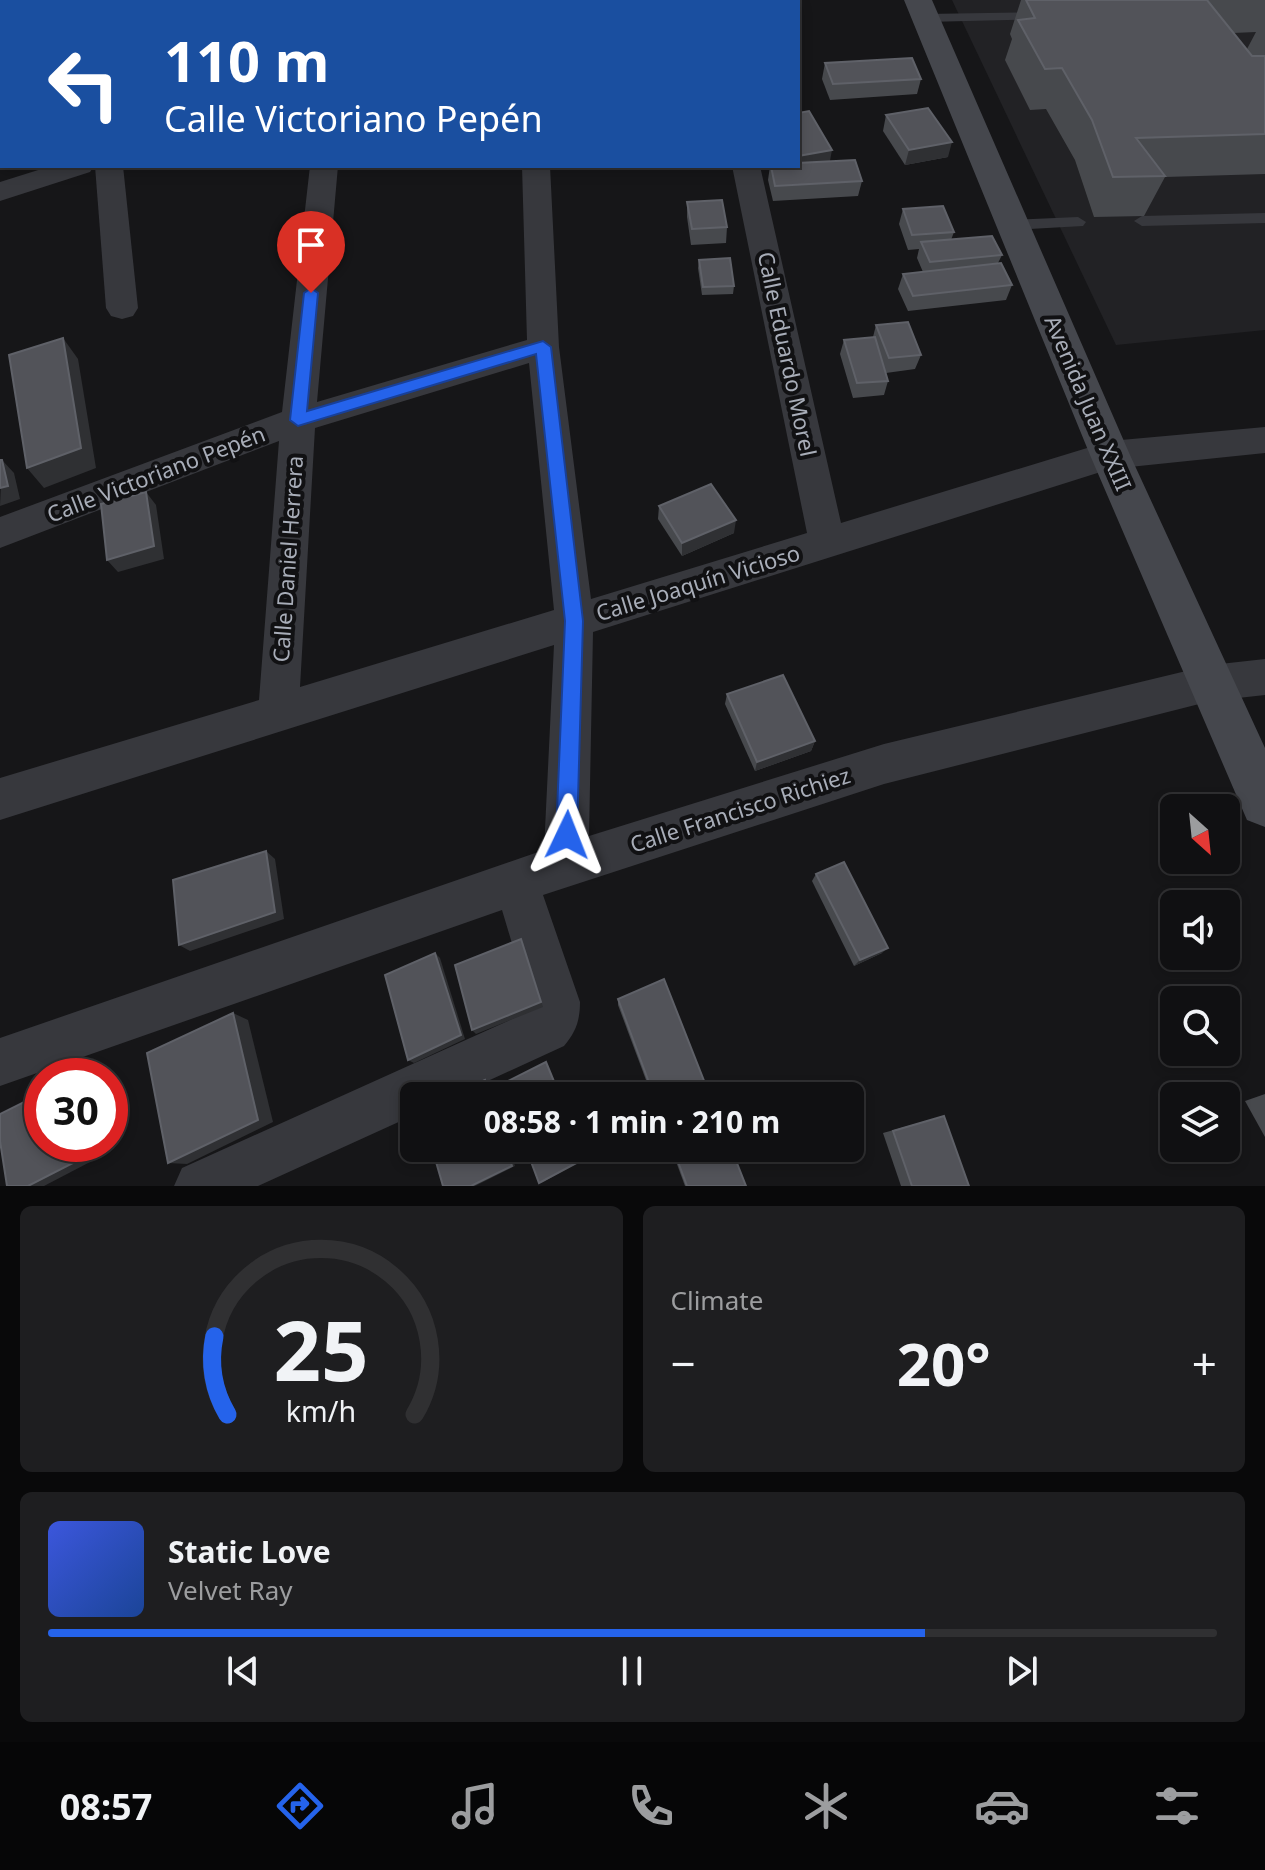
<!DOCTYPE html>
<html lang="en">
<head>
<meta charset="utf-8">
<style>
	body { margin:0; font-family:"Noto Sans",sans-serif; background:#1e1e20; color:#f1f3f6; height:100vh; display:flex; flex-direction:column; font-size:30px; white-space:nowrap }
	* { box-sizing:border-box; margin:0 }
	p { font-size:26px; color:#9c9d9f }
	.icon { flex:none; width:44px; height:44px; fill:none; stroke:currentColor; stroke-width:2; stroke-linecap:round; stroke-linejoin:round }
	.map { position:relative; height:1186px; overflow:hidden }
	.drawer { display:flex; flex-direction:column; gap:20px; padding:20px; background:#09090a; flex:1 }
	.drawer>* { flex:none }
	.hud { position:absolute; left:0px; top:0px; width:800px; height:168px; box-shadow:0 4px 12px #0003,0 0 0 2px #303032; background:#1a4fa0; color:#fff; overflow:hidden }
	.needle { width:52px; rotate:153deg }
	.controls { position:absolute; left:1160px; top:794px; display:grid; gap:16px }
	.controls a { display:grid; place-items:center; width:80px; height:80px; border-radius:12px; background:#101012; box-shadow:0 4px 12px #0003,0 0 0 2px #303032; font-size:40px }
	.speed { position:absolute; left:24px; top:1058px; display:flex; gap:16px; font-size:40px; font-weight:700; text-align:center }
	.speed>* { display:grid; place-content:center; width:104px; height:104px; border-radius:50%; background:#101012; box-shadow:0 4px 12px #0003,0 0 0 2px #303032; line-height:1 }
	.speed .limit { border:12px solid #d22; background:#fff; color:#111 }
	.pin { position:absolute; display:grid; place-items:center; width:68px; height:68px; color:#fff; margin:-82px -34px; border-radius:50% 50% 50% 0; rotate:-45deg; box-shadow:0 0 8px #0007 }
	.pin .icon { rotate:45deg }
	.me { position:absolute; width:88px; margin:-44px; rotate:2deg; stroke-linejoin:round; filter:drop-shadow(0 0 6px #0008) }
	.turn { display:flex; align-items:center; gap:28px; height:168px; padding:0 32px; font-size:36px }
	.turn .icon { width:104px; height:104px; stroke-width:2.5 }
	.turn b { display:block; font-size:56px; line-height:68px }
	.big { font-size:60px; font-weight:700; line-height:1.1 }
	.drawer .widget { flex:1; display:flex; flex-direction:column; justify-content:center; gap:12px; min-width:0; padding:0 28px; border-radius:12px; background:#1e1e20 }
	.drawer .dial { align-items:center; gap:0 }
	.dial svg { height:208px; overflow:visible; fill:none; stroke:#303032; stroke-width:7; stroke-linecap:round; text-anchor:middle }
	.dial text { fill:#f1f3f6; stroke:none }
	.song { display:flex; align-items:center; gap:24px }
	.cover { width:96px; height:96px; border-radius:12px; background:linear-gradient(135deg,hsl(230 70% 55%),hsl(220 70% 35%)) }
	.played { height:8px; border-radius:4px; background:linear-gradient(90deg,#2563eb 75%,#303032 75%) }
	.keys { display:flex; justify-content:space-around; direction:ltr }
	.heat { display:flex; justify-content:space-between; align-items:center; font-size:44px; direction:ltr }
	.drawer .tiles { flex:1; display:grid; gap:20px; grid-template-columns:1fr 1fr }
	.widget:last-child { grid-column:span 2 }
	.trip { position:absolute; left:400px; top:1082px; width:464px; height:80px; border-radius:12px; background:#101012; box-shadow:0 4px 12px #0003,0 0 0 2px #303032; font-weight:700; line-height:80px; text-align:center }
	.dock { display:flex; height:128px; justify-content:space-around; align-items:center; background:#060607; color:#9c9d9f }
	.dock .icon { width:56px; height:56px }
	.dock .on { color:#2563eb }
	.dock b { font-size:36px; color:#f1f3f6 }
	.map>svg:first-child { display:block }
</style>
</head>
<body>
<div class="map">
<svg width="1265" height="1186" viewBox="0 0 1265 1186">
	<rect width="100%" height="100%" fill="#161618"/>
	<polygon fill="#222225" points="952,0 1265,0 1265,330 1116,345"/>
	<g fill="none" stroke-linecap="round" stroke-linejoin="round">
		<g fill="#37383d" fill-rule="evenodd">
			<polygon points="1042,12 1048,16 1047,19 926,22 920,18 926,14"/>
			<polygon points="1265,213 1265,223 1142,226 1134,221 1142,216"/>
			<polygon points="1078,217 1086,222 1083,226 1013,230 1005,225 1013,220"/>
		</g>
		<g fill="#37383d" fill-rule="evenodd">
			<polygon points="0,0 11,2 2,2 2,14"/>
			<polygon points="125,0 187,0 124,2"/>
			<rect x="325" y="0" width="24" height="2"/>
			<rect x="696" y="0" width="24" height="2"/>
			<polygon points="51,166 94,166 90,172 0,201 0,182"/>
			<polygon points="95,166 123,166 138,308 133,316 122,319 111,316 106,308"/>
			<path d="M310 166H338L317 402 527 340 522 166H550L559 347 591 599 807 533 732 166H760L841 523 1110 441 1265 427V453L1110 469 593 632 589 836 884 744 1211 665 1265 659V695L1211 701 884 784 543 895 580 1002C580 1020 576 1032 564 1046L455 1096H414V1115L258 1186H174L182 1168 532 1010 502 910 0 1086V1038L544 850 554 645 0 820V778L259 700 279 441 0 548V517L282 412ZM529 363 554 610 300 687 315 428Z"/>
		</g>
		<polygon fill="#45474d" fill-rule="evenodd" points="904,0 932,0 1130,455 1265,748 1265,827 1247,820 1090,455"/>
	</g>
	<g fill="#47494d" fill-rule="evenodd">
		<path d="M1021 0H1265V174L1165 177 1144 216 1094 217 1075 160 1046 109 1030 110 1005 60 1012 39 1010 34ZM1256 32 1247 49 1233 33Z"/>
		<polygon points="798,55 801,61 798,77"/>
		<polygon points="825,63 921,79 917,94 830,100 822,79"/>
		<polygon points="886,115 948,157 905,165 883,131"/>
		<polygon points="830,162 862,181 858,196 773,201 768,180 770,166"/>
		<polygon points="687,202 727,227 726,243 691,245 687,217"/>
		<polygon points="903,209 954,232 951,240 1002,255 998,263 1012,285 1006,300 908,311 898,289 903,274 923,272 917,258 919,249 908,250 899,224"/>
		<polygon points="699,260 734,286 733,294 702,295 698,268"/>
		<polygon points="876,325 921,355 915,369 886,373 888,381 884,395 853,398 840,354 844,340 873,337"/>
		<polygon points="659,506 734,533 682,556 658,519"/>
		<polygon points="727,694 815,741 811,751 755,771 725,704"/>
		<polygon points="816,874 882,953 854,966 812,881"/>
		<polygon points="618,999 710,1096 652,1096 618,1005"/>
		<polygon points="1265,1094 1265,1137 1245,1101"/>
		<polygon points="944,1116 969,1186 901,1186 883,1133"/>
		<polygon points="671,1148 731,1148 746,1186 685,1186"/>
	</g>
	<g fill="#2f3033">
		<polygon points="952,142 948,157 905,165 909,150"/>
		<polygon points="832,150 829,166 798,166 798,156"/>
		<polygon points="63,338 78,359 96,468 44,488 27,468"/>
		<polygon points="2,460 14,473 20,499 0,506"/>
		<polygon points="146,492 156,505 164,559 118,572 107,560"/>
		<polygon points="736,520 734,533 682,556 682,543"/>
		<polygon points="815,741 811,751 755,771 757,762"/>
		<polygon points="266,851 275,859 284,919 190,951 179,945"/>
		<polygon points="521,939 543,1007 476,1034 472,1030"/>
		<polygon points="888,948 882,953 854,966 860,960"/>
		<polygon points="435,953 440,958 465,1039 414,1063 408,1060"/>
		<polygon points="233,1013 248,1020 273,1122 187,1164 168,1163"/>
		<polygon points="485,1080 489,1083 493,1096 490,1096"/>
		<polygon points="71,1144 87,1144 90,1162 44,1186 28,1186"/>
		<polygon points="506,1148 509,1148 515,1166 475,1186 471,1186"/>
		<polygon points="580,1148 581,1148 585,1159 541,1183 539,1183"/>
	</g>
	<g fill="#525359" stroke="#5f6168" stroke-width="2">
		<polygon points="1026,0 1207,0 1252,56 1265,56 1265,134 1136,138 1165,176 1113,177 1092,120 1062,68 1045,69 1018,20 1035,18"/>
		<polygon points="912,58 921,79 833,84 825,63"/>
		<polygon points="928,108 952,142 909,150 886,115"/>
		<polygon points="809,111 832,150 798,156 798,113"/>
		<polygon points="855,160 862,181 775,186 771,166 798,166 798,163"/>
		<polygon points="722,200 727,227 692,229 687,202"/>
		<polygon points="943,206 954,232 912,235 903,209"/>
		<polygon points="992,236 1002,255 930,262 921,242"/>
		<polygon points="730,258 734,286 703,287 699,260"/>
		<polygon points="1001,263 1012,285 913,296 903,274"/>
		<polygon points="908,322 921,355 889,358 876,325"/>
		<polygon points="875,337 888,381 857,383 844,340"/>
		<polygon points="63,338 81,448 27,468 9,355"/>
		<polygon points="0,460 2,460 8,486 0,488"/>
		<polygon points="711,484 736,520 682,543 659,506"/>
		<polygon points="146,492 154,546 107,560 101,504"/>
		<polygon points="783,675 815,741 757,762 727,694"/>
		<polygon points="266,851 275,912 179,945 173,880"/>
		<polygon points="844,862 888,948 860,960 816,874"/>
		<polygon points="521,939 541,1002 472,1030 455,965"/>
		<polygon points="435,953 461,1035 408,1060 385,975"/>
		<polygon points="664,979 710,1096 654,1096 618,999"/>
		<polygon points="233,1013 258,1120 168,1163 147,1053"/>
		<polygon points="546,1062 560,1096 507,1096 502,1084"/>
		<polygon points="485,1080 490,1096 451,1096"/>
		<polygon points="42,1093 42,1144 71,1144 75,1162 28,1186 7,1186 0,1141 0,1114"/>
		<polygon points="944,1116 969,1186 912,1186 893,1131"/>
		<polygon points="432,1148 506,1148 512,1166 471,1186 443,1186"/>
		<polygon points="526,1148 580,1148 584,1159 539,1183"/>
		<polygon points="673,1148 731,1148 746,1186 687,1186"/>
	</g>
	<polygon fill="#2563eb" stroke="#184099" stroke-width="2" points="311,288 318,293 307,411 543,341 551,347 583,621 577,835 574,842 567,845 559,842 556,835 565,621 536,354 298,426 290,420 304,293"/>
	<g text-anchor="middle" stroke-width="8" stroke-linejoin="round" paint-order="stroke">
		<g font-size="22" fill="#a8adb8" stroke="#111113">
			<text transform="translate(787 354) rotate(78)" y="8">Calle Eduardo Morel</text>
			<text transform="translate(1088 403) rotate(67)" y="8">Avenida Juan XXIII</text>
			<text transform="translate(156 474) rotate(-21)" y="8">Calle Victoriano Pepén</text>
			<text transform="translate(288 559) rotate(-86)" y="8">Calle Daniel Herrera</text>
			<text transform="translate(698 583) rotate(-17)" y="8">Calle Joaquín Vicioso</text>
			<text transform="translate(740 810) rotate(-18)" y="8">Calle Francisco Richiez</text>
		</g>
	</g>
</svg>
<div class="controls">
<a><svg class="needle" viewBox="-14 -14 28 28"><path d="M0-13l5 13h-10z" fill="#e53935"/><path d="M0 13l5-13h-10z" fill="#9c9d9f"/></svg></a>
<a><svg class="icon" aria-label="sound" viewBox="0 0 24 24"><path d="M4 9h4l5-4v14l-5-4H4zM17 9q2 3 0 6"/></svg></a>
<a><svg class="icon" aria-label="search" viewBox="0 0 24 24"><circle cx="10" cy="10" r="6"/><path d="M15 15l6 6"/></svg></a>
<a><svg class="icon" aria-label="layers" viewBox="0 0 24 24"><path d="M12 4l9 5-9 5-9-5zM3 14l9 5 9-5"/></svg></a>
</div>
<div class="speed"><div class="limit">30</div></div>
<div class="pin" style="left:311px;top:293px;background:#d93025"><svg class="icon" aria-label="arrive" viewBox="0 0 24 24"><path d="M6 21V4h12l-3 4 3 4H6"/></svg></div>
<svg class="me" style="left:567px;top:835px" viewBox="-20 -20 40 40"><path d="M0-17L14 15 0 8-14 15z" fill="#2563eb" stroke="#fff" stroke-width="4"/></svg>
<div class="trip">08:58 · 1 min · 210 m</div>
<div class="hud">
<div class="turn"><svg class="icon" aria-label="left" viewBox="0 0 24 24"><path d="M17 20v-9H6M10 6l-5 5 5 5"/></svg><div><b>110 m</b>Calle Victoriano Pepén</div></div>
</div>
</div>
<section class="drawer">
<div class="tiles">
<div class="widget dial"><svg viewBox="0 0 100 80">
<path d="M14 69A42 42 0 1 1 86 69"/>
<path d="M14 69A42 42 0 0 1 9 39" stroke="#2563eb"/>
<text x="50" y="56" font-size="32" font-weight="700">25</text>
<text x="50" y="72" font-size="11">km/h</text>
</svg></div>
<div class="widget"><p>Climate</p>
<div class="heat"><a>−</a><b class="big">20°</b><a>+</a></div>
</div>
<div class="widget">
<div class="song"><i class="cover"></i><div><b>Static Love</b><p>Velvet Ray</p></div></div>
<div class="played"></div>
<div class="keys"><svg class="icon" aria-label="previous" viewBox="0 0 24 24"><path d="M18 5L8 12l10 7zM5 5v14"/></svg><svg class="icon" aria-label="pause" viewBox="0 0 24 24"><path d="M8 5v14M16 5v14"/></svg><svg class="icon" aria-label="next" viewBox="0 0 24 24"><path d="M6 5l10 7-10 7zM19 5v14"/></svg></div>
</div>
</div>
</section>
<nav class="dock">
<b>08:57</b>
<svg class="icon on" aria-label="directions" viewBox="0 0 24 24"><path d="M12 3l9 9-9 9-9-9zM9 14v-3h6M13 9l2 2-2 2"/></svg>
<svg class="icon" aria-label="music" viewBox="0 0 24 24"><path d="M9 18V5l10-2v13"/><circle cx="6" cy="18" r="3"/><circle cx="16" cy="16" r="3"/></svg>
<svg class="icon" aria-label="phone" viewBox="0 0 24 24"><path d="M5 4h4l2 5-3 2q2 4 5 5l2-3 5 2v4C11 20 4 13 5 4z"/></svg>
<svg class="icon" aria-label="climate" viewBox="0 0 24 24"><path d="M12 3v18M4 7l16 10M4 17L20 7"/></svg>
<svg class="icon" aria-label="car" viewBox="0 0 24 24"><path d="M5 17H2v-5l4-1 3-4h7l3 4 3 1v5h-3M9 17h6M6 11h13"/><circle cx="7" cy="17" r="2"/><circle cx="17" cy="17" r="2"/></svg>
<svg class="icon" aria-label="filters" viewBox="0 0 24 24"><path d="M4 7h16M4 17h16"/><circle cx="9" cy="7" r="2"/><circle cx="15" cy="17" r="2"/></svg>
</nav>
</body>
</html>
